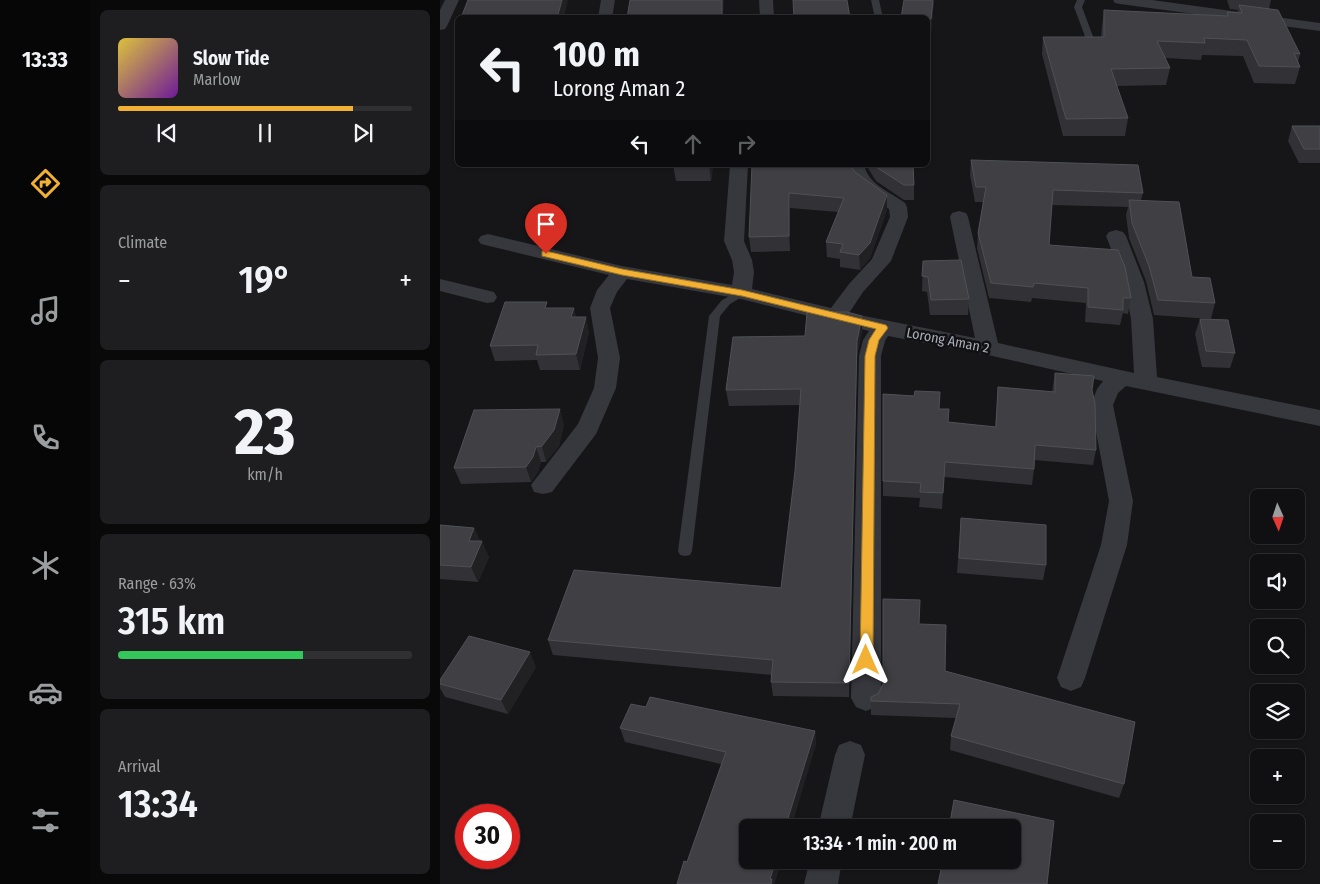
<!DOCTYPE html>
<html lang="en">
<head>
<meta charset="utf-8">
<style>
	body { margin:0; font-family:"Fira Sans Condensed",sans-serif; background:#1e1e20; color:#f1f3f6; height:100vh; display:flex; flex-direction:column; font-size:19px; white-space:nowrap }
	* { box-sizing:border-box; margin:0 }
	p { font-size:16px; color:#9c9d9f }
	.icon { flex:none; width:28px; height:28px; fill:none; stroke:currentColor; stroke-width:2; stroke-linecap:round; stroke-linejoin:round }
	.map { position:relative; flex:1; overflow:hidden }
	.side { display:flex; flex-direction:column; gap:10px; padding:10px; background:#09090a; width:350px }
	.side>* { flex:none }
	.top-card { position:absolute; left:15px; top:15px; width:475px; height:152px; border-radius:8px; box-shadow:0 1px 4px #0004,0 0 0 1px #303032; background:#101012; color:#f1f3f6; overflow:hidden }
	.needle { width:32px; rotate:177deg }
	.buttons { position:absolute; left:810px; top:489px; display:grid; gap:10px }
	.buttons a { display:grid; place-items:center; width:55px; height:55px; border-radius:8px; background:#101012; box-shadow:0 1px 4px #0004,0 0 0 1px #303032; font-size:25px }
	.speed { position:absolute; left:15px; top:804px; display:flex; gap:10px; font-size:25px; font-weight:700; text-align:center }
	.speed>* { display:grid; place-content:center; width:65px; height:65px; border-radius:50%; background:#101012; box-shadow:0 1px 4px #0004,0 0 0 1px #303032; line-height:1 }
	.speed .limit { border:8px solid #d22; background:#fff; color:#111 }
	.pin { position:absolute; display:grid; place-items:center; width:42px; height:42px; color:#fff; margin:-51px -21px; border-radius:50% 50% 50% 0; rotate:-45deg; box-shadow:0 0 5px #0007 }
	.pin .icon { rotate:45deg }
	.me { position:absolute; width:55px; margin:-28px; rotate:0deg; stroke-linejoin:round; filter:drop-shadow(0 0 4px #0008) }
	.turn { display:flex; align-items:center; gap:18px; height:105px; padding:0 15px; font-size:22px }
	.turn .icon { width:65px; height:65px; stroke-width:2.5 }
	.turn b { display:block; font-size:35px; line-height:42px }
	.lanes { display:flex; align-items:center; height:48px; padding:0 15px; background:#0003; justify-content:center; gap:25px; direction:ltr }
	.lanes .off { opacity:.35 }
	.big { font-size:38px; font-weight:600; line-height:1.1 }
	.side .card { flex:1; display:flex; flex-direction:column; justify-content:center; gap:8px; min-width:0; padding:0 18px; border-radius:8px; background:#1e1e20 }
	.side .dial { align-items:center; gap:0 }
	.dial b { font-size:65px; line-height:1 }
	.song { display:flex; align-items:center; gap:15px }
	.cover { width:60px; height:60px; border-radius:8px; background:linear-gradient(135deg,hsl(50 70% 55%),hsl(280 70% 35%)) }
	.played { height:5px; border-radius:2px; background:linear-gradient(90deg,#f2b134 80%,#303032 80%) }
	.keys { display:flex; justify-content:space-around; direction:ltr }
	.heat { display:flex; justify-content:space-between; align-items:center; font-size:28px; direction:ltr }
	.charge { height:8px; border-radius:4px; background:linear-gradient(90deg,#34c759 63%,#303032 0) }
	.trip { position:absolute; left:299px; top:819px; width:282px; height:50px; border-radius:8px; background:#101012; box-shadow:0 1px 4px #0004,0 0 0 1px #303032; font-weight:600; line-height:50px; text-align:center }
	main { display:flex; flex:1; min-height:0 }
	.tab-bar { display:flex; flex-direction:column; width:90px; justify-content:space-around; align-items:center; background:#060607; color:#9c9d9f }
	.tab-bar .icon { width:35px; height:35px }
	.tab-bar .on { color:#f2b134 }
	.tab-bar b { font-size:22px; color:#f1f3f6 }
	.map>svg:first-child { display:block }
</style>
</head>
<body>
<main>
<nav class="tab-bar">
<b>13:33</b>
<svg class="icon on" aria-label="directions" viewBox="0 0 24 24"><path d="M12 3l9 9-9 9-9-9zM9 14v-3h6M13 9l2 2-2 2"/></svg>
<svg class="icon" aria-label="music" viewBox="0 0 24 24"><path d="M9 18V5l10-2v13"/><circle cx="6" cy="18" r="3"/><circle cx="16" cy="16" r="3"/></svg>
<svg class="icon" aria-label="phone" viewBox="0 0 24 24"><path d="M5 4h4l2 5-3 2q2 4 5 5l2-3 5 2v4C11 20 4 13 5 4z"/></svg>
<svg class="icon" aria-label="climate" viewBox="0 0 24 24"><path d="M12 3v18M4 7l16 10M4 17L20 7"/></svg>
<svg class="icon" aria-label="car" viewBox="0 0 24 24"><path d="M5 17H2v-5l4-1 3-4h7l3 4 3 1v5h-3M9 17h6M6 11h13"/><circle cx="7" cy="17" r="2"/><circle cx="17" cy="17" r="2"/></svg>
<svg class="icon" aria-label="filters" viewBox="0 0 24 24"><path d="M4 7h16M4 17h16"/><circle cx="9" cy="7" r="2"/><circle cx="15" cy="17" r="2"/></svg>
</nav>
<section class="side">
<div class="card">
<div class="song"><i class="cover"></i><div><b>Slow Tide</b><p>Marlow</p></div></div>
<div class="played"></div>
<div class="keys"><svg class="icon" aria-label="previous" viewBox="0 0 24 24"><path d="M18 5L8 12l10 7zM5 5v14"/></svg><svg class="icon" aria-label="pause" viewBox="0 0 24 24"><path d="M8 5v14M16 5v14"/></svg><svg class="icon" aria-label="next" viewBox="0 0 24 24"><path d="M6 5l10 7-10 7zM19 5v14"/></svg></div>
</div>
<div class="card"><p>Climate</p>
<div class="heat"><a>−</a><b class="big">19°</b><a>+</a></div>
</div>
<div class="card dial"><b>23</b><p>km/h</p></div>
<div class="card"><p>Range · 63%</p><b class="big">315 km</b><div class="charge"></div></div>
<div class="card"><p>Arrival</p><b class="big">13:34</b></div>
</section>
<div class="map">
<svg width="880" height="884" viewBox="0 0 880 884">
	<rect width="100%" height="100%" fill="#161618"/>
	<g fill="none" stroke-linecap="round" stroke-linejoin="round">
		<g fill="#37383d" fill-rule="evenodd">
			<polygon points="431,0 439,0 443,18 435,18"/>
			<polygon points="637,0 645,0 642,7 654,39 654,52 647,50 646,39 634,7"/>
			<polygon points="301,290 306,293 305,295 290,304 280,316 252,551 250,555 245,556 240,555 238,551 269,316 282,300"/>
		</g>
		<g fill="#37383d" fill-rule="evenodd">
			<polygon points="5,0 19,0 7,26 5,29 0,30 0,10"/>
			<polygon points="161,0 175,0 172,18 158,18"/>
			<polygon points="319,0 333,0 334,18 320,18"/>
			<polygon points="673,0 712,0 880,23 880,31 680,4 675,3"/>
			<path d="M290 165H308L304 241 312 260 314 272 312 289 391 308 409 284 432 259 450 217 449 209C431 195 411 189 406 165H424C429 185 449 191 465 203L467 207 468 217 451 261 423 292 409 313 535 338 510 217 512 213 519 211 526 213 528 217 558 343 694 373 691 319 684 282 666 236 669 232 676 230 683 232 686 236 704 282 713 319 717 377 880 410V426L686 386 678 393 673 405 693 501 687 545 645 678 641 687 631 691 621 687 617 678 661 545 669 501 651 405 657 389 663 381 548 355 448 336 445 341 441 356V698L436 707 426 711 416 707 411 698 419 356 423 340 429 331 301 299 187 279 177 292 170 308 180 358 176 388 156 434 112 492 103 494 94 492 91 485 138 424 154 388 158 358 150 308 157 290 169 275 41 244 38 240 41 236 48 234 182 266 292 285 294 272 292 260 284 241Z"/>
			<polygon points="0,279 54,292 57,297 54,302 47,303 0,291"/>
			<polygon points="410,741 421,745 425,755 410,828 378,828 395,755 399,745"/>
			<polygon points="370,860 402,860 398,884 364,884"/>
		</g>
	</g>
	<g fill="#323236">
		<polygon points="28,0 124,18 21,18"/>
		<polygon points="494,0 491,33 488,33 488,18"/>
		<polygon points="787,0 831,0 829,9 860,54 858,62 860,67 855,84 814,83 803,56 762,55 761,60 725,58 730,68 726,85 677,86 688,118 685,136 623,136 602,54 603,37 661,37 662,26 664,10 786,16 787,12 797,13 798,10 790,9"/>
		<polygon points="852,126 880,126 880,163 859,163 848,141"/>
		<polygon points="531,160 703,193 701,200 752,277 775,303 771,319 714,315 706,281 689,238 686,215 688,207 612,205 609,245 691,298 688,314 683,313 680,325 645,322 646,303 592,298 591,302 549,298 537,248 538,233 543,202 535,202 530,175"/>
		<polygon points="233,165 273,165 271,181 236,181"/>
		<polygon points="312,165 415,172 447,210 430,258 420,270 400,267 400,259 387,257 386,242 398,212 350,208 350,251 311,252 309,237"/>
		<polygon points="426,165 473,165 474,185 474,200 464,200 436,181"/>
		<polygon points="483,261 529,299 528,315 490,315 487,292 482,291"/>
		<polygon points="109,308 136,317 149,332 140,370 100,370 97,360 55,361 50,346"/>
		<polygon points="760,319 795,353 790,368 762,367 755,334"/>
		<polygon points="422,331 417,356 409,697 333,696 331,682 332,675 113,655 108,640 341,588 355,471 360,405 289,406 286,390 365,336"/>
		<polygon points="615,373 652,390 656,450 653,465 594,460 594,469 592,485 504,477 502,509 479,507 480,498 443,496 443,394 499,409 508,422 555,427 558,387 612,392"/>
		<polygon points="124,424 119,446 106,462 101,462 98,472 91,482 21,484 14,468"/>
		<polygon points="521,518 606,565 603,580 517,573"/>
		<polygon points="0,525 34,528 40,541 49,557 38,582 0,579"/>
		<polygon points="479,624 505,671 684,784 679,798 510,750 511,736 516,718 431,715 431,697 438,694"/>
		<polygon points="96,667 68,714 5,697 0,688 0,680"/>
		<polygon points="206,707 375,731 376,745 308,860 342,860 334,884 247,862 281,764 185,742 180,728"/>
	</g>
	<g fill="#212124">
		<polygon points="122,0 128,0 124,18 117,18"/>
		<polygon points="282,0 284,0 283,18 282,18"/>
		<polygon points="494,0 493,10 491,33 491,19"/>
		<polygon points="269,165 273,165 271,181 269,166"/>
		<polygon points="349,193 350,208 350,251 349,236"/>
		<polygon points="447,195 447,210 430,258 420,270 419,255"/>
		<polygon points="134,308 138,323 131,317"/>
		<polygon points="422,316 422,331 417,356 409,697 409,683 417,341"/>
		<polygon points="146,317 149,332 140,370 136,354"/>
		<polygon points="120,409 124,424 119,446 106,462 102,446"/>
		<polygon points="96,447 101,462 98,472 91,482 86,467"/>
		<polygon points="34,528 41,543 29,541"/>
		<polygon points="42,541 49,557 38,582 31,567"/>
		<polygon points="90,652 96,667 68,714 61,700"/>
		<polygon points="375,731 376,745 351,828 345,828"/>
		<polygon points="336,860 342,860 334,884 331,884 330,879"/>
	</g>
	<g fill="#3f3f44" stroke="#4f5156">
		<polygon points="28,0 122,0 117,18 77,18 77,16 21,18"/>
		<polygon points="190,0 282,0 282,18 187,18"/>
		<polygon points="353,0 407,0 410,18 354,18"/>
		<polygon points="464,0 493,0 491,19 488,19 488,18 461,18"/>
		<polygon points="799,5 838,10 860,54 854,53 860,67 819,66 807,40 764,38 765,43 717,41 730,68 671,69 688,118 626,119 603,37 664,37 664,10 788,16 787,12 802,13"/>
		<polygon points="852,126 880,126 880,149 864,149"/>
		<polygon points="531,160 698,165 703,193 613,190 609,245 678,250 685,267 691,298 683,298 683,310 648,307 648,288 594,283 593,287 551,283 538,233 546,187 536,187"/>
		<rect x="233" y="165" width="36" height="1"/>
		<polygon points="312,165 410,165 415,172 447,195 430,243 419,255 400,252 403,244 386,242 404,198 349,193 349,236 309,237"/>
		<polygon points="435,165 473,165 474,185 464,185 436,167"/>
		<polygon points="689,200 739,202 752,277 770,278 775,303 718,300 709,266 692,223"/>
		<polygon points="521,260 529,299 491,300 488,277 482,276 483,261"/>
		<polygon points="65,302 107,302 105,308 134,308 131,317 146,317 136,354 96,355 98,345 50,346"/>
		<polygon points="367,312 407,312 422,316 417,341 409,683 331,682 333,660 108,640 134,570 341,588 355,471 361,389 286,390 293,337 365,336"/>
		<polygon points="760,319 788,320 795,353 766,351"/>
		<polygon points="615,373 654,376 652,390 655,404 656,450 595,445 594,469 505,462 503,493 480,492 481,483 443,481 443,394 474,396 475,391 500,392 499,409 509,409 508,422 556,427 558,387 615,392"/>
		<polygon points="120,409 114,430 102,446 96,447 93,457 86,467 14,468 34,410"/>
		<polygon points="521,518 606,525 606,565 519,558"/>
		<polygon points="0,525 34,528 29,541 42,541 31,567 0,565"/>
		<polygon points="443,599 480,600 479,624 506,625 505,671 695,722 684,784 511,736 520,704 431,701 431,697 438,694 443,684"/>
		<polygon points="29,636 90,652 61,700 0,684 0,680"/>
		<polygon points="210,697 375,731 345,828 308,828 308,860 336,860 330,879 332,879 331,884 237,884 244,861 247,862 286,752 180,728 191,704 206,707"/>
		<polygon points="514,800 614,821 607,884 498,884 503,860 572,860 572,828 509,828"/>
	</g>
	<polygon fill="#f2b134" stroke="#9d7322" points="102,251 106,251 182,269 302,290 446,325 448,328 439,340 435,356 433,660 431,665 426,666 422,665 420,660 425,356 429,340 436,329 302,296 182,275 102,256"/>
	<g text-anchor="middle" stroke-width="5" stroke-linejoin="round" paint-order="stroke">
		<g font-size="14" fill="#a8adb8" stroke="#111113">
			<text transform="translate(508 340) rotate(11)" y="5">Lorong Aman 2</text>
		</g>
	</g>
</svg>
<div class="buttons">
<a><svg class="needle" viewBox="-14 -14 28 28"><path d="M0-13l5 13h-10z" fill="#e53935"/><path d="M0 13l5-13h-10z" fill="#9c9d9f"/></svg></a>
<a><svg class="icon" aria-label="sound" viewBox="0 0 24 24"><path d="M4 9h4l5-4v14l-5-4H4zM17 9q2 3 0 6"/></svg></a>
<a><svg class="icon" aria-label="search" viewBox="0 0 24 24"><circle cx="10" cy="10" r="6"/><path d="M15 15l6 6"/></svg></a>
<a><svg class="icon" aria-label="layers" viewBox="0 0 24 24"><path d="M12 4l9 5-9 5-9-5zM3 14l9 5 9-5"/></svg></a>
<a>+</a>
<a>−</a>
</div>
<div class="speed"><div class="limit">30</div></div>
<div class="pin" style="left:106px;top:254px;background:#d93025"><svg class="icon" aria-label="arrive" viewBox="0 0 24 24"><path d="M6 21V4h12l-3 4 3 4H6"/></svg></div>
<svg class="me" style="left:426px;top:660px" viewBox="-20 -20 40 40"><path d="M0-17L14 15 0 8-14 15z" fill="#f2b134" stroke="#fff" stroke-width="4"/></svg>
<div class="trip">13:34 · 1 min · 200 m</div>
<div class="top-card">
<div class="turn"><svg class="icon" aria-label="left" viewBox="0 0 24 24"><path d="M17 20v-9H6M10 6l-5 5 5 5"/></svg><div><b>100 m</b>Lorong Aman 2</div></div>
<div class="lanes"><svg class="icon" aria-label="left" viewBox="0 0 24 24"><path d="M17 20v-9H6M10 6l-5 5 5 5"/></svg><svg class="icon off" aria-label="ahead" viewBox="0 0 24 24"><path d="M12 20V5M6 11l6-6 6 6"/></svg><svg class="icon off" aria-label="right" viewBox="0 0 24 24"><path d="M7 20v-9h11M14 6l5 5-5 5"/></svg></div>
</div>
</div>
</main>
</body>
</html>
